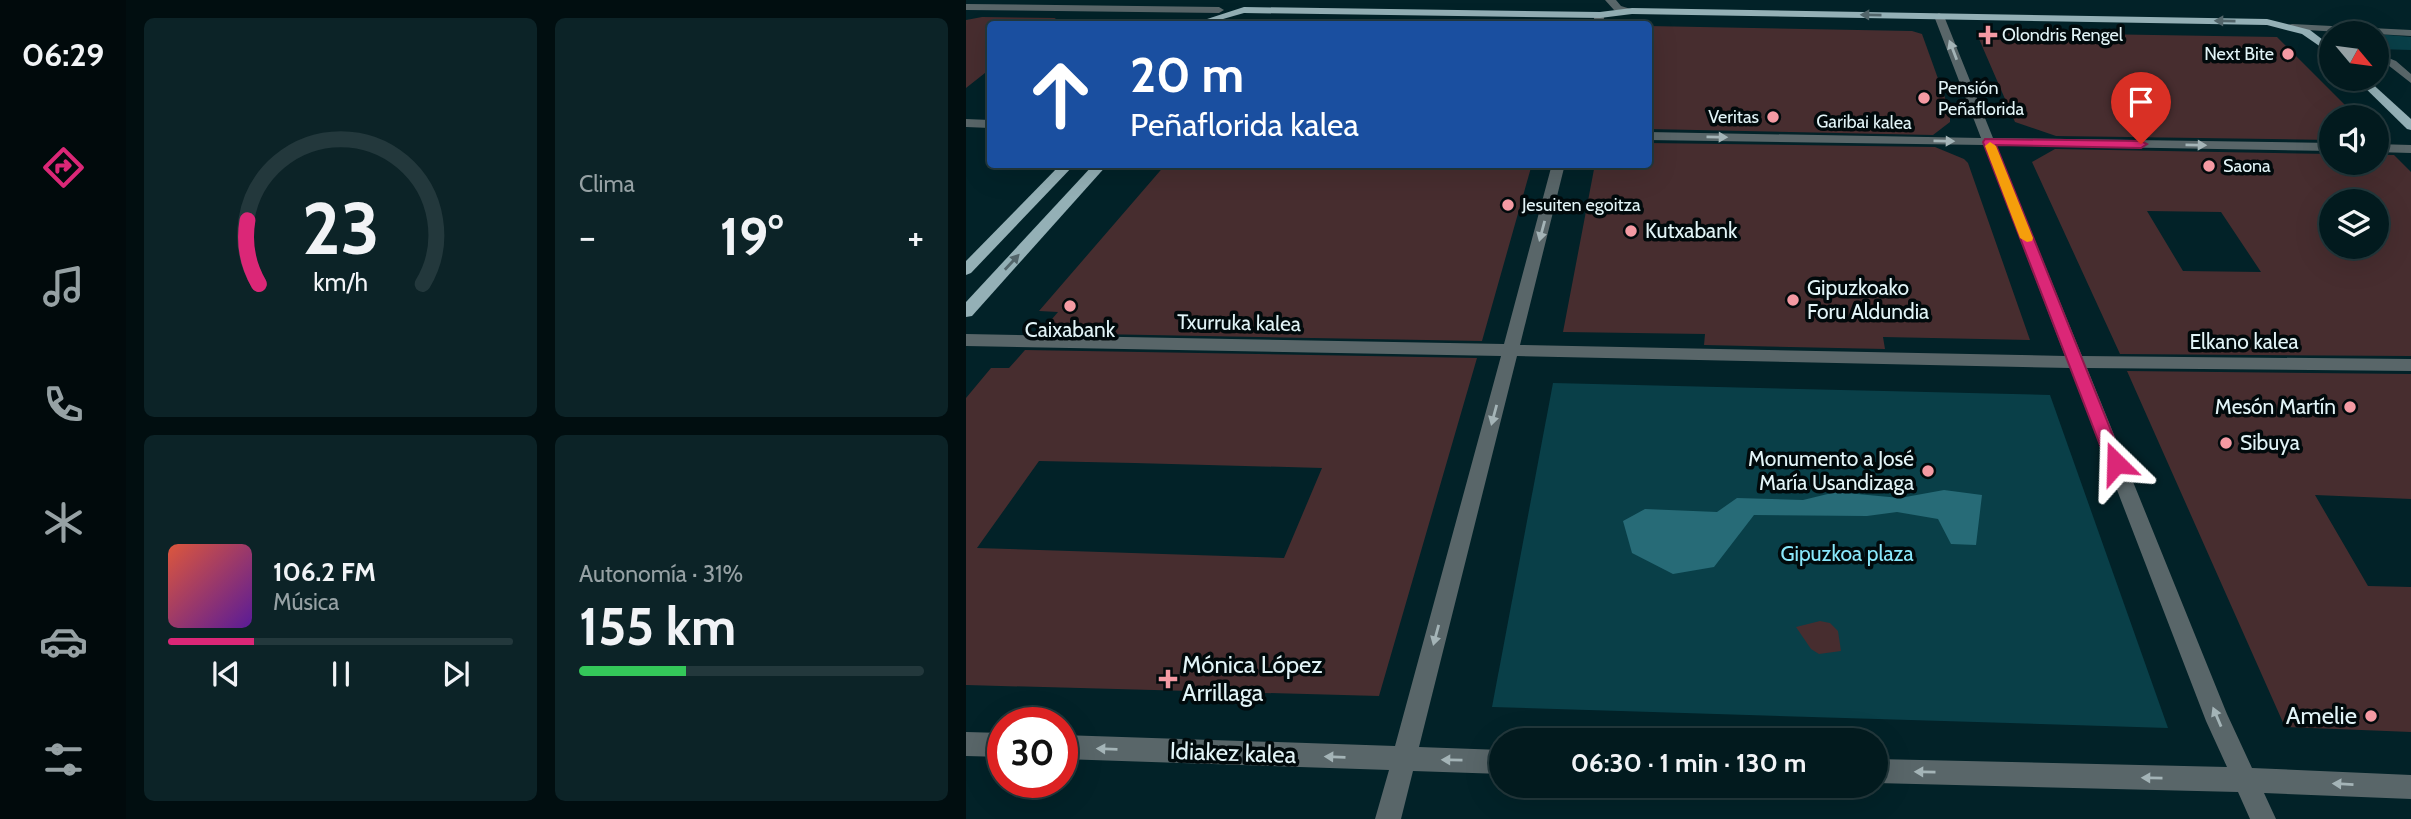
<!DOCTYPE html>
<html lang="es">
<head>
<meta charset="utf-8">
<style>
	body { margin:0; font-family:Cabin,sans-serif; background:#0c2327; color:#f1f3f6; height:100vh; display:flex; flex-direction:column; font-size:26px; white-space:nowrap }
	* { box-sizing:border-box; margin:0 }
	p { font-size:23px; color:#96a1a4 }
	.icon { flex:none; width:38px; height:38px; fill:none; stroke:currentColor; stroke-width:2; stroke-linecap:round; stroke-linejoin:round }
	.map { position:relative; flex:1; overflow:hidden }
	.details { display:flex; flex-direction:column; gap:18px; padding:18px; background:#010e10; width:840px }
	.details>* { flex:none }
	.guide { position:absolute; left:21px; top:21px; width:665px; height:147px; border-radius:7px; box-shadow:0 7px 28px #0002,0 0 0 2px #23383c; background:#1a4fa0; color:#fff; overflow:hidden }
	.needle { width:46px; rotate:119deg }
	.fabs { position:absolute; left:1353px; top:21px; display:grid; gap:14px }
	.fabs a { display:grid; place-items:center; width:70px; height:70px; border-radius:50%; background:#021a1e; box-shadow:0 7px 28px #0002,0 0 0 2px #23383c; font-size:35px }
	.speed { position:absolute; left:21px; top:707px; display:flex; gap:14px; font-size:35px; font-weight:700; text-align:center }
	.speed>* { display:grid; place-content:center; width:91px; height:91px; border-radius:50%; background:#021a1e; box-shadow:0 7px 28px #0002,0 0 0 2px #23383c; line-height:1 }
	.speed .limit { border:10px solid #d22; background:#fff; color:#111 }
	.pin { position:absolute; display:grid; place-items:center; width:60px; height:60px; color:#fff; margin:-72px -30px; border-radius:50% 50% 50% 0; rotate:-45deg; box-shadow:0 0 7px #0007 }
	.pin .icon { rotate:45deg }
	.me { position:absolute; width:77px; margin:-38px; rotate:338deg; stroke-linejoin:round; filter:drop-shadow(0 0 5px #0008) }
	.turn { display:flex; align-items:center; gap:24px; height:147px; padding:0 28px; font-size:32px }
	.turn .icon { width:91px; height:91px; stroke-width:2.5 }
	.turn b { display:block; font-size:49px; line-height:60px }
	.big { font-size:52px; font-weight:800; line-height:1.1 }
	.details .widget { flex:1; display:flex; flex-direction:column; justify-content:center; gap:10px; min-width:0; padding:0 24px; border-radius:10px; background:#0c2327 }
	.details .dial { align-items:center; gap:0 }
	.dial svg { height:182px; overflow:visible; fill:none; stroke:#23383c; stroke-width:7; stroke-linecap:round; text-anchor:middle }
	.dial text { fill:#f1f3f6; stroke:none }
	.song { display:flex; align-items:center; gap:21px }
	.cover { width:84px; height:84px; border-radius:10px; background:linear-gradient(135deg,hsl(10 70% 55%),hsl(270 70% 35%)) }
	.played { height:7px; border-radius:4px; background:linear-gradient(90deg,#db2777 25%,#23383c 25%) }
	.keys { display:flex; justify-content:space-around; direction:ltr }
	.heat { display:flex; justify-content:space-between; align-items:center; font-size:38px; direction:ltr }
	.charge { height:10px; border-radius:5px; background:linear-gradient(90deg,#34c759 31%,#23383c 0) }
	.details .tiles { flex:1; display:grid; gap:18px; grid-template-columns:repeat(2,1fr) }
	.trip { position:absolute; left:523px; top:728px; width:399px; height:70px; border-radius:35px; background:#021a1e; box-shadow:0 7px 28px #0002,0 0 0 2px #23383c; font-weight:800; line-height:70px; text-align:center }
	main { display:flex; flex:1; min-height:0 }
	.menu { display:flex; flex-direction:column; width:126px; justify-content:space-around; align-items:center; background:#010a0c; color:#96a1a4 }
	.menu .icon { width:49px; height:49px }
	.menu .selected { color:#db2777 }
	.menu b { font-size:32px; color:#f1f3f6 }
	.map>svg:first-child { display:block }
</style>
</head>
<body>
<main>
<nav class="menu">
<b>06:29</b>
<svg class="icon selected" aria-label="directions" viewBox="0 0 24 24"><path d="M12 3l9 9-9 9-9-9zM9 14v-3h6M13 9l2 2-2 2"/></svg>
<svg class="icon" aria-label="music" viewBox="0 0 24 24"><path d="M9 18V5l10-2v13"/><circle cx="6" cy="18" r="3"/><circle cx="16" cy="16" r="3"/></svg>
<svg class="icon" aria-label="phone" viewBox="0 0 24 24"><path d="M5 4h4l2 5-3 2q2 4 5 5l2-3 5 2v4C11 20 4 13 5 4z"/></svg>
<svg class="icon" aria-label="climate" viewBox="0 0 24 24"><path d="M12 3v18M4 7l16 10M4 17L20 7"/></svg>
<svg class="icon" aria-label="car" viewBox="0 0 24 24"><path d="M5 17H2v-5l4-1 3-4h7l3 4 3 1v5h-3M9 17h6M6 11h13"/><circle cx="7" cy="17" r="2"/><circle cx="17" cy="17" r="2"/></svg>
<svg class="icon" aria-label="filters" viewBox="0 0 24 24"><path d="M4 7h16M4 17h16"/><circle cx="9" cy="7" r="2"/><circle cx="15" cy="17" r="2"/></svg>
</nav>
<section class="details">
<div class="tiles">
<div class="widget dial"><svg viewBox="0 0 100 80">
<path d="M14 69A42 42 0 1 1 86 69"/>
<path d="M14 69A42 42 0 0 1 9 41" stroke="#db2777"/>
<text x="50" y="56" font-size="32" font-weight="700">23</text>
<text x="50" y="72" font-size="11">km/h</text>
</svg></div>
<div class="widget"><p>Clima</p>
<div class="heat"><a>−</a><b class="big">19°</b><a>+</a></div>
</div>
<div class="widget">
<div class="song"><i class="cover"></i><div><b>106.2 FM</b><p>Música</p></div></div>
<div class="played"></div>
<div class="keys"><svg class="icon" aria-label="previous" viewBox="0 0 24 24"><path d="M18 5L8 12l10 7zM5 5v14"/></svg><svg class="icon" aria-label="pause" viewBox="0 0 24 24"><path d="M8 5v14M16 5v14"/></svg><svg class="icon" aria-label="next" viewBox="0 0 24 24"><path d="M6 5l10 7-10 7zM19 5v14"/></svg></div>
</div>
<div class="widget"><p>Autonomía · 31%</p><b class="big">155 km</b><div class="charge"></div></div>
</div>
</section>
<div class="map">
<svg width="1445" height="819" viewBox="0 0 1445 819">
	<rect width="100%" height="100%" fill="#022228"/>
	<g fill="#093f48">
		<polygon points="1411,34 1445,37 1445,50 1411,49"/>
		<polygon points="587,383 1084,395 1202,728 526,707"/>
	</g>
	<polygon fill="#276b77" points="978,490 1016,495 1010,545 985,544 972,519 931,512 901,516 788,515 748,567 707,574 666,553 657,521 679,509 751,512 771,498 837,500 870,492 934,498"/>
	<g fill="#472d2f" fill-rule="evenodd">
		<polygon points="16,17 90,18 81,24 24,24 24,69 0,88 0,20"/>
		<polygon points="682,26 946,31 956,34 984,112 984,122 967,135 682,129"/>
		<polygon points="1010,32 1311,37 1391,117 1365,117 1365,140 1090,136 1049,122"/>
		<polygon points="682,143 969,147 998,159 1002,163 1064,340 917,337 919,349 738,345 739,334 597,332 629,164 682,164"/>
		<path d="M1089 149 1365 154V163H1410V155H1428L1445 172V356L1154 354 1066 162ZM1365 201H1410V247H1365ZM1181 211 1255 212 1295 272 1217 271Z"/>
		<polygon points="200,164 566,164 516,341 74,333 92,312 73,311"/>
		<path d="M59 350 511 358 413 696 0 685V398L25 368H43ZM73 461 168 463 356 468 318 558 11 548Z"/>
		<polygon points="1161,371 1445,374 1445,499 1349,495 1402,586 1445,587 1445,732 1319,727"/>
		<polygon points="854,621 864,623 872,631 875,651 853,654 845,649 830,627"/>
	</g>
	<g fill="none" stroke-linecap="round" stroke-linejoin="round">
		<g fill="#596669" fill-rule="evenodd">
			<polygon points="639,0 650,0 655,6 671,11 666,14 648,10"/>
			<polygon points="0,4 253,7 258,10 253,13 0,10"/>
			<polygon points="630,13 639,15 636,24 626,24"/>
			<polygon points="973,13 978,16 1027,138 1365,143 1365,151 1030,145 1116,356 1445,359 1445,371 1121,368 1261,714 1286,768 1445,775 1445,799 1298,793 1310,819 1284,819 1272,792 910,783 910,759 1261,767 1240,721 1104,368 551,356 453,747 536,750 536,774 447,771 435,819 409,819 423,770 96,759 96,735 429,746 535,356 0,346 0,334 538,344 586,164 599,164 554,345 1099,356 1018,145 682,140 682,132 1015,138 968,16"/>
			<polygon points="1326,24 1445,30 1445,36 1322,29 1322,25"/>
			<polygon points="1410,53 1430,61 1445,74 1445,83 1422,65 1410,60"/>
			<polygon points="0,119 24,120 24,128 0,127"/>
			<polygon points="1410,144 1445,145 1445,153 1410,152"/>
			<polygon points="0,732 37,733 37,757 0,756"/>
		</g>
		<g fill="#94b0b6" fill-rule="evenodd">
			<polygon points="278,7 634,12 666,8 1301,19 1344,30 1365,46 1365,54 1336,34 1301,25 666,14 634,18 278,13 243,23 238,20"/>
			<polygon points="1390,79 1401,79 1445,119 1445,130 1441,129"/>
			<polygon points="95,164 109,164 5,273 0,275 0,261"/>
			<polygon points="128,164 142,164 6,316 0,317 0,302"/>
		</g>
	</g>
	<defs><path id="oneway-solid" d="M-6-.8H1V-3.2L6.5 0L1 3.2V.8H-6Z" transform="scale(1.75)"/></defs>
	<g fill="#52656a">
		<use href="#oneway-solid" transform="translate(905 15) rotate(-179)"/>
		<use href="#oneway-solid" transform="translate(1259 21) rotate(-179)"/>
		<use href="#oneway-solid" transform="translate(46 262) rotate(-47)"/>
	</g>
	<g fill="#a4b4b7">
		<use href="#oneway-solid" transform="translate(987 50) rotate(-111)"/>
		<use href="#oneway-solid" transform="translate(751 137) rotate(1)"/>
		<use href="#oneway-solid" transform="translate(978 141) rotate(1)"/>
		<use href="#oneway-solid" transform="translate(1230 145) rotate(1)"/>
		<use href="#oneway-solid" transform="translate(576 231) rotate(105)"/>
		<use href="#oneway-solid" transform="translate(528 415) rotate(105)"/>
		<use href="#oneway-solid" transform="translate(470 635) rotate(105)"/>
		<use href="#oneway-solid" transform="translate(1251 717) rotate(-113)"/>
		<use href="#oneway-solid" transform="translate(141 749) rotate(-178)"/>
		<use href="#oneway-solid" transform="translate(369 757) rotate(-178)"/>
		<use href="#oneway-solid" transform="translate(486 760) rotate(-179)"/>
		<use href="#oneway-solid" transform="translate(959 772) rotate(-179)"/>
		<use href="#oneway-solid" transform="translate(1186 778) rotate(-179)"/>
		<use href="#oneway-solid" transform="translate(1377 784) rotate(-177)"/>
	</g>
	<polygon fill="#db2777" stroke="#8e194d" stroke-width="2" points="1019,139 1175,141 1181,144 1175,148 1030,145 1158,463 1156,467 1144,467 1141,463 1017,142"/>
	<polygon fill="#f59e0b" points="1024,142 1030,146 1067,238 1066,241 1061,242 1054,238 1019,146"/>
	<g fill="#f49aa3" stroke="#010a0c" stroke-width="2.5">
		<path d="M1018.5 24.5h7v7h7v7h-7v7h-7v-7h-7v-7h7z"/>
		<circle cx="1322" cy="54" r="7"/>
		<circle cx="958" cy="98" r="7"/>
		<circle cx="807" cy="117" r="7"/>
		<circle cx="1243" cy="166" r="7"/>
		<circle cx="542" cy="205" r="7"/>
		<circle cx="665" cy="231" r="7"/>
		<circle cx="827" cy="300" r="7"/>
		<circle cx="104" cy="306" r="7"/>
		<circle cx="1384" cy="407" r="7"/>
		<circle cx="1260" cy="443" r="7"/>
		<circle cx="962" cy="471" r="7"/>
		<path d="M198.5 668.5h7v7h7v7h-7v7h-7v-7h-7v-7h7z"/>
		<circle cx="1405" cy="716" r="7"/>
	</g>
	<g text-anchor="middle" stroke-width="7" stroke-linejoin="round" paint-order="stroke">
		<g font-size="18" fill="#e2f4f7" stroke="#010a0c" text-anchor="start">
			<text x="1036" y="41">Olondris Rengel</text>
			<text x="1308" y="60" text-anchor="end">Next Bite</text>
			<text x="972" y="94">Pensión<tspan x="972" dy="21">Peñaflorida</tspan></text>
			<text x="793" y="123" text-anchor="end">Veritas</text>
			<text x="1257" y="172">Saona</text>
			<text x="556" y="211">Jesuiten egoitza</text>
		</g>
		<g font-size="18" fill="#e2f4f7" stroke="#010a0c">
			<text transform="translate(898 122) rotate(1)" y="6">Garibai kalea</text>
		</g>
		<g font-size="21" fill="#e2f4f7" stroke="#010a0c" text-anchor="start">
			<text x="679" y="238">Kutxabank</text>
			<text x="841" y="295">Gipuzkoako<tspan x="841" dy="24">Foru Aldundia</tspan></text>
			<text x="104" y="337" text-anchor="middle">Caixabank</text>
			<text x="1370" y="414" text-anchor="end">Mesón Martín</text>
			<text x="1274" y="450">Sibuya</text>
			<text x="948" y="466" text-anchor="end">Monumento a José<tspan x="948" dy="24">María Usandizaga</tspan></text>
		</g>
		<g font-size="21" fill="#e2f4f7" stroke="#010a0c">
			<text transform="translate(273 323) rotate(1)" y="7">Txurruka kalea</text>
			<text x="1278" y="349">Elkano kalea</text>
		</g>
		<g font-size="21" fill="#89e8fb" stroke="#010a0c">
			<text x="881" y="561">Gipuzkoa plaza</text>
		</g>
		<g font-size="24" fill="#e2f4f7" stroke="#010a0c" text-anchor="start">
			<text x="216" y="673">Mónica López<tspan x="216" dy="28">Arrillaga</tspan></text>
			<text x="1391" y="724" text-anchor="end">Amelie</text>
		</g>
		<g font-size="24" fill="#e2f4f7" stroke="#010a0c">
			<text transform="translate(267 753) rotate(2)" y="8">Idiakez kalea</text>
		</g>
	</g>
</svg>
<div class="fabs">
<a><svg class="needle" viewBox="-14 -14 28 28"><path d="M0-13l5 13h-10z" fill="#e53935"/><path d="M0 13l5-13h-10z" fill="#96a1a4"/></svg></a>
<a><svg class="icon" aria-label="sound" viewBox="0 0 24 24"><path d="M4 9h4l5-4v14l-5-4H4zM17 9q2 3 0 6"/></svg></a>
<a><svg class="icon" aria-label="layers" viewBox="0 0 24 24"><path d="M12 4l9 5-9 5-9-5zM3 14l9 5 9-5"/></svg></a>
</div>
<div class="speed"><div class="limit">30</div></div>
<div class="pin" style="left:1175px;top:144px;background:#d93025"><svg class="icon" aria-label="arrive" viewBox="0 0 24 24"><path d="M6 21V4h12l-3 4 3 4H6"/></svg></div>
<svg class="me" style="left:1150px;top:463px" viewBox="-20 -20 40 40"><path d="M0-17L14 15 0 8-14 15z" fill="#db2777" stroke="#fff" stroke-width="4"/></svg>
<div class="trip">06:30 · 1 min · 130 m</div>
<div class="guide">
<div class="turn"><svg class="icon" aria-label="ahead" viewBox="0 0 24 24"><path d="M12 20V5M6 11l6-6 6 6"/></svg><div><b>20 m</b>Peñaflorida kalea</div></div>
</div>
</div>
</main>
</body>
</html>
